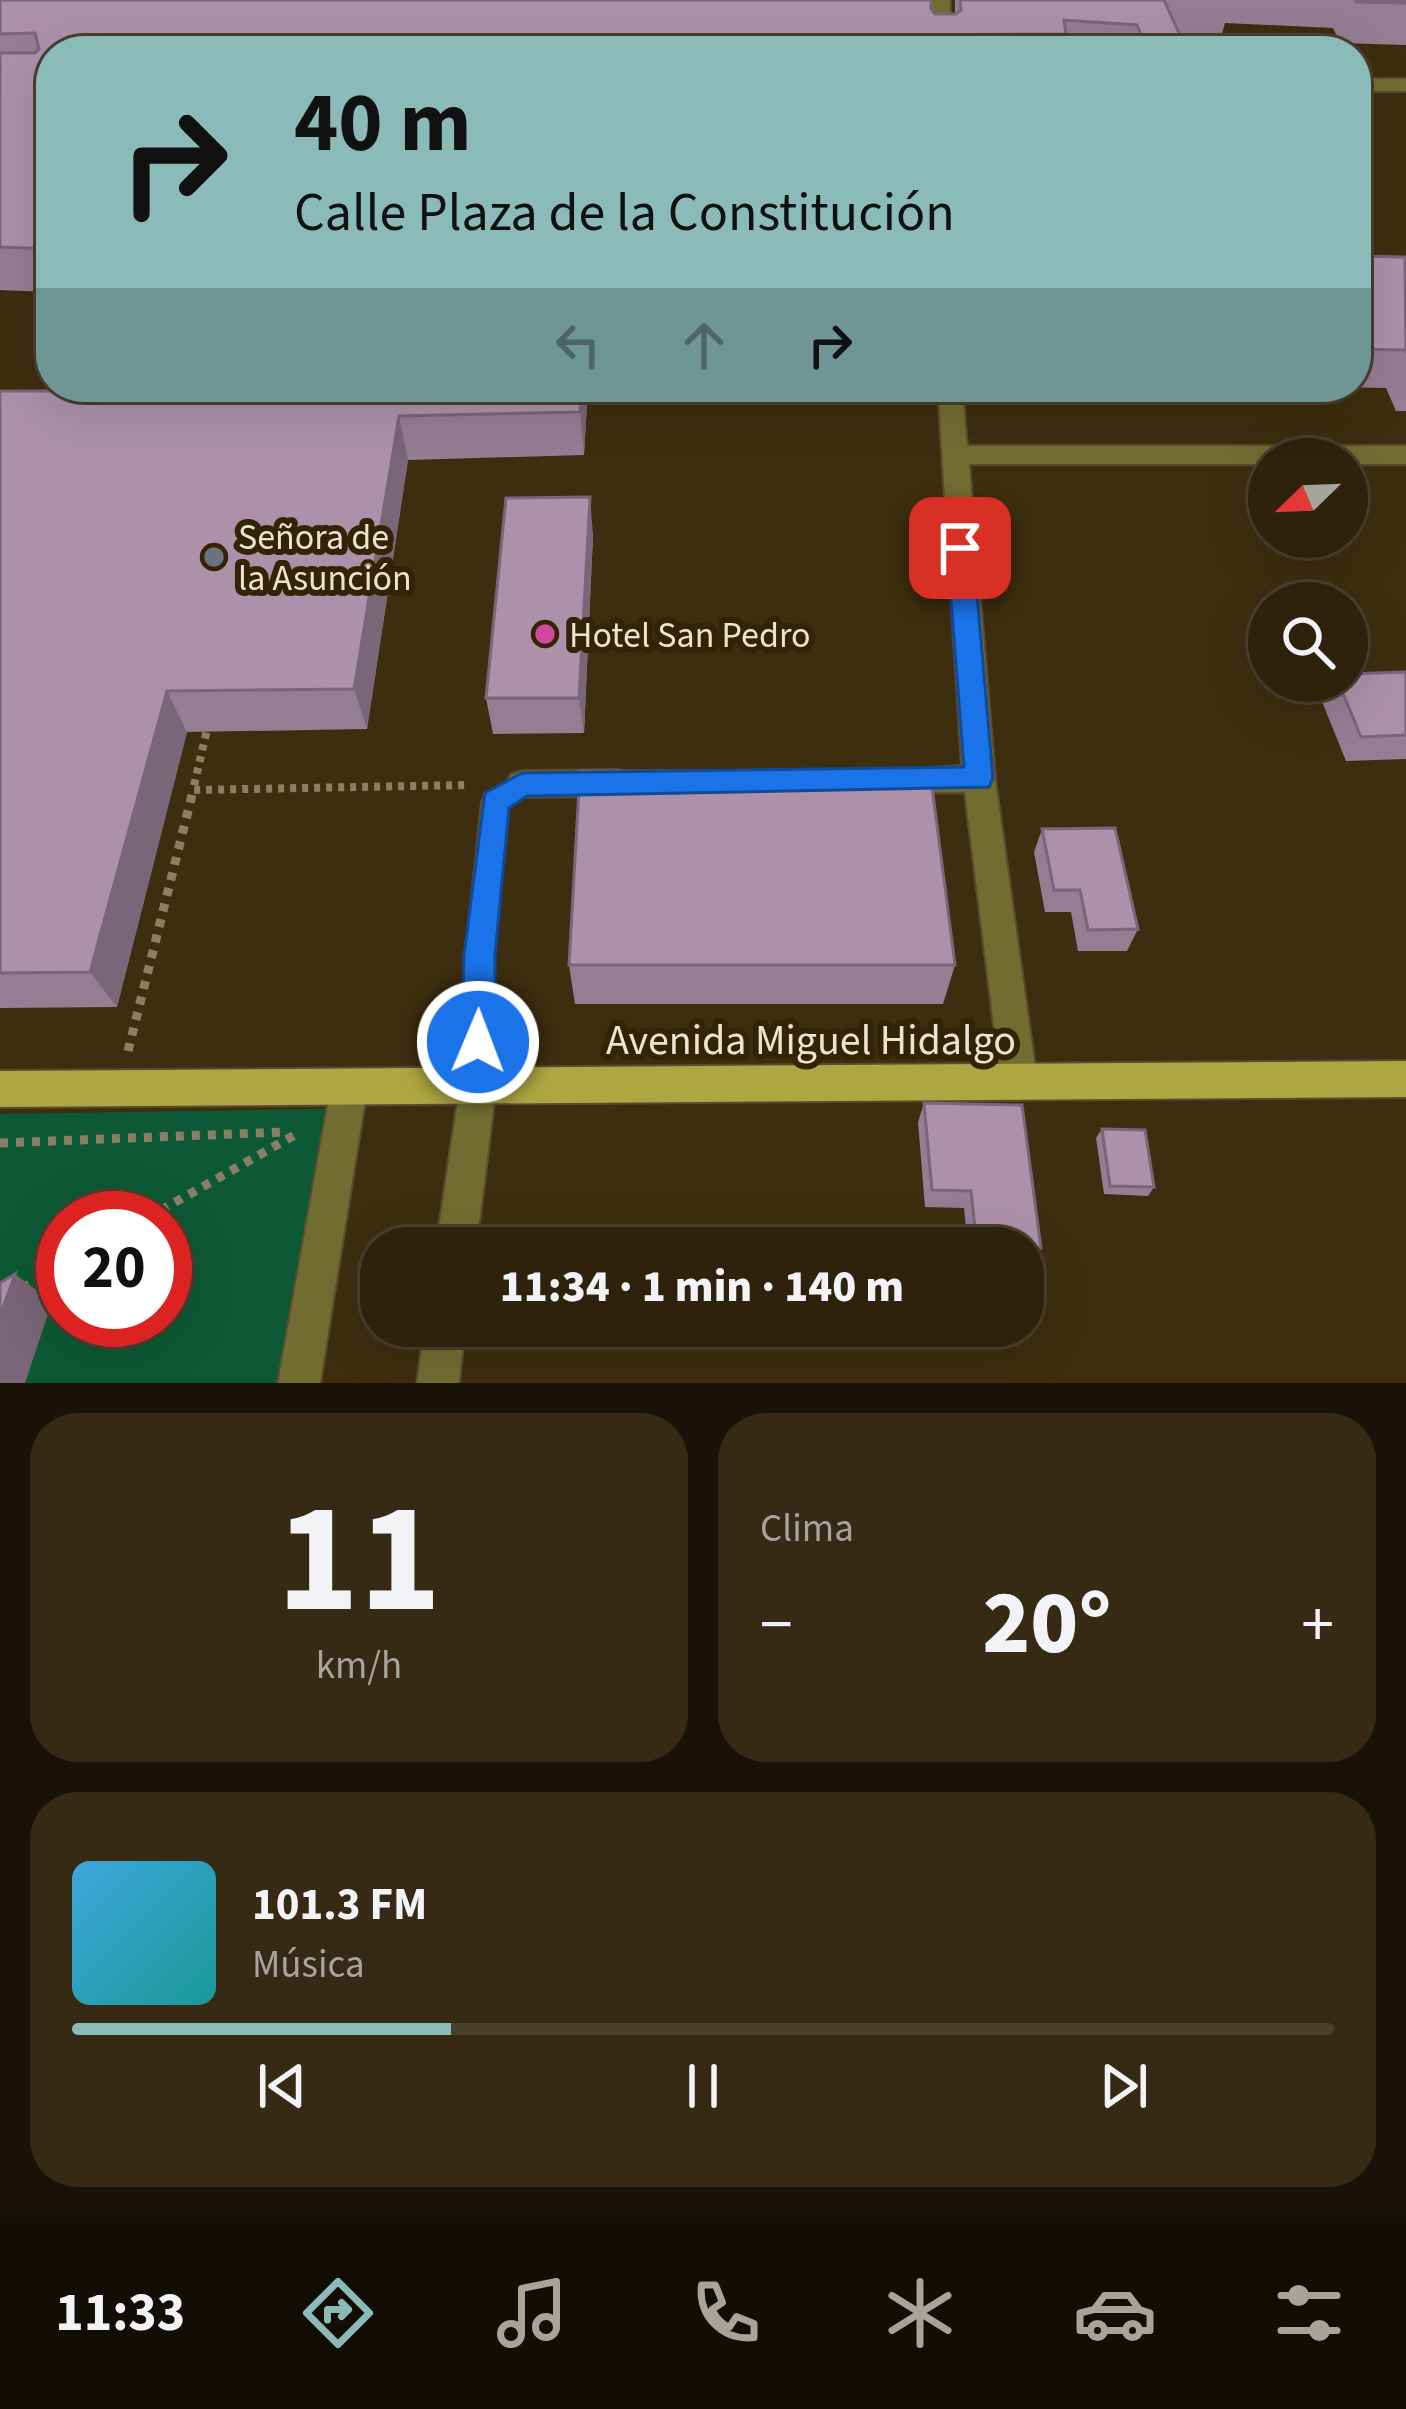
<!DOCTYPE html>
<html lang="es">
<head>
<meta charset="utf-8">
<style>
	body { margin:0; font-family:"Source Sans 3",sans-serif; background:#362a15; color:#f1f3f6; height:100vh; display:flex; flex-direction:column; font-size:45px; white-space:nowrap }
	* { box-sizing:border-box; margin:0 }
	p { font-size:39px; color:#a7a49d }
	.icon { flex:none; width:66px; height:66px; fill:none; stroke:currentColor; stroke-width:2; stroke-linecap:round; stroke-linejoin:round }
	.map { position:relative; height:1383px; overflow:hidden }
	.panel { display:flex; flex-direction:column; gap:30px; padding:30px; background:#191307; flex:1 }
	.panel>* { flex:none }
	.top-card { position:absolute; left:36px; top:36px; width:1335px; height:366px; border-radius:48px; box-shadow:0 12px 48px #0002,0 0 0 3px #493f2d; background:#8bbbb9; color:#111; overflow:hidden }
	.needle { width:78px; rotate:247deg }
	.fabs { position:absolute; left:1248px; top:438px; display:grid; gap:24px }
	.fabs a { display:grid; place-items:center; width:120px; height:120px; border-radius:50%; background:#2e220c; box-shadow:0 12px 48px #0002,0 0 0 3px #493f2d; font-size:60px }
	.speed { position:absolute; left:36px; top:1191px; display:flex; gap:24px; font-size:60px; font-weight:700; text-align:center }
	.speed>* { display:grid; place-content:center; width:156px; height:156px; border-radius:50%; background:#2e220c; box-shadow:0 12px 48px #0002,0 0 0 3px #493f2d; line-height:1 }
	.speed .limit { border:18px solid #d22; background:#fff; color:#111 }
	.pin { position:absolute; display:grid; place-items:center; width:102px; height:102px; color:#fff; margin:-51px; border-radius:24px; box-shadow:0 6px 18px #0006 }
	.me { position:absolute; width:132px; margin:-66px; rotate:1deg; stroke-linejoin:round; filter:drop-shadow(0 0 9px #0008) }
	.turn { display:flex; align-items:center; gap:42px; height:252px; padding:0 60px; font-size:54px }
	.turn .icon { width:156px; height:156px; stroke-width:2.5 }
	.turn b { display:block; font-size:84px; line-height:102px }
	.lanes { display:flex; align-items:center; height:114px; padding:0 60px; background:#0003; justify-content:center; gap:60px; direction:ltr }
	.lanes .off { opacity:.35 }
	.big { font-size:90px; font-weight:800; line-height:1.1 }
	.panel .tile { flex:1; display:flex; flex-direction:column; justify-content:center; gap:18px; min-width:0; padding:0 42px; border-radius:48px; background:#362a15 }
	.panel .dial { align-items:center; gap:0 }
	.dial b { font-size:156px; line-height:1 }
	.song { display:flex; align-items:center; gap:36px }
	.cover { width:144px; height:144px; border-radius:18px; background:linear-gradient(135deg,hsl(200 70% 55%),hsl(180 70% 35%)) }
	.played { height:12px; border-radius:6px; background:linear-gradient(90deg,#8bbbb9 30%,#493f2d 30%) }
	.keys { display:flex; justify-content:space-around; direction:ltr }
	.heat { display:flex; justify-content:space-between; align-items:center; font-size:66px; direction:ltr }
	.panel .tiles { flex:1; display:grid; gap:30px; grid-template-columns:1fr 1fr }
	.tile:last-child { grid-column:span 2 }
	.trip { position:absolute; left:360px; top:1227px; width:684px; height:120px; border-radius:48px; background:#2e220c; box-shadow:0 12px 48px #0002,0 0 0 3px #493f2d; font-weight:800; line-height:120px; text-align:center }
	.menu { display:flex; height:192px; justify-content:space-around; align-items:center; background:#120e05; color:#a7a49d }
	.menu .icon { width:84px; height:84px }
	.menu .selected { color:#8bbbb9 }
	.menu b { font-size:54px; color:#f1f3f6 }
	.map>svg:first-child { display:block }
</style>
</head>
<body>
<div class="map">
<svg width="1406" height="1383" viewBox="0 0 1406 1383">
	<rect width="100%" height="100%" fill="#3e2e10"/>
	<path fill="#0d5935" fill-rule="evenodd" d="M327 1109 278 1383H0V1114ZM63 1218H165V1320H63Z"/>
	<g fill="none" stroke-linecap="round" stroke-linejoin="round">
		<g stroke="#5a4b2f" stroke-width="4">
			<polygon id="service" points="522,774 531,777 535,784 531,791 507,807 494,955 493,1086 488,1096 478,1100 468,1096 463,1086 466,955 482,802 486,794"/>
		</g>
		<g stroke="#5a4b2f" stroke-width="4">
			<g id="minor">
				<polygon points="932,0 950,0 950,51 930,51"/>
				<rect x="1356" y="79" width="50" height="12"/>
				<polygon points="938,387 962,387 967,446 1406,446 1406,464 1347,464 1347,459 1269,459 1269,464 969,464 995,779 1037,1082 1032,1094 1019,1100 1006,1094 1001,1082 965,792 894,793 883,789 878,780 883,771 962,766"/>
				<polygon points="618,770 629,774 634,783 629,792 618,796 522,797 511,793 506,784 511,775 522,771"/>
				<polygon points="478,1068 491,1074 496,1086 476,1248 436,1248 460,1086 465,1074"/>
				<polygon points="349,1069 362,1075 367,1087 320,1383 278,1383 331,1087 336,1075"/>
				<polygon points="425,1326 465,1326 459,1383 417,1383"/>
			</g>
		</g>
		<g stroke="#5a4b2f" stroke-width="4">
			<polygon id="primary" points="1406,1061 1406,1097 0,1107 0,1071"/>
		</g>
		<polyline stroke="#8c7e66" stroke-width="8" stroke-dasharray="6 6" stroke-linecap="butt" points="209,721 193,790 467,785"/>
		<g stroke="#8c7e66" stroke-width="9" stroke-dasharray="8 8" stroke-linecap="butt">
			<polyline points="128,1051 193,791"/>
			<polyline points="0,1143 285,1132"/>
			<polyline points="147,1218 300,1132"/>
			<polyline points="22,1288 63,1266"/>
		</g>
		<use href="#service" fill="#716d31" fill-rule="evenodd"/>
		<use href="#minor" fill="#716d31" fill-rule="evenodd"/>
		<use href="#primary" fill="#ada641" fill-rule="evenodd"/>
	</g>
	<g fill="#957d93">
		<polygon points="0,0 931,9 935,14 955,14 955,0 1406,0 1406,45 1340,43 1333,28 1225,23 1222,34 1179,33 1187,51 51,51 51,292 0,290"/>
		<polygon points="1356,256 1406,259 1406,411 1396,411 1386,388 1329,387 1356,387"/>
		<polygon points="64,387 588,387 584,455 408,460 367,729 187,732 117,1007 0,1008 0,391 62,391"/>
		<polygon points="593,535 584,733 493,734 486,698"/>
		<polygon points="1406,672 1406,759 1346,761 1321,699 1332,681 1347,681"/>
		<polygon points="1042,829 1138,929 1127,951 1078,951 1071,912 1045,912 1034,852"/>
		<polygon points="569,965 955,965 943,1004 575,1004"/>
		<polygon points="924,1103 1041,1248 1031,1263 1023,1263 1023,1248 968,1248 964,1208 925,1207 918,1122"/>
		<polygon points="1102,1129 1154,1187 1148,1196 1104,1194 1096,1138"/>
	</g>
	<g fill="#796678">
		<polygon points="582,387 588,387 584,455 580,412"/>
		<polygon points="399,416 408,460 367,729 354,689"/>
		<polygon points="590,497 593,535 584,733 579,698"/>
		<polygon points="167,691 187,732 117,1007 90,972"/>
		<polygon points="15,1274 52,1302 25,1383 0,1383 0,1316"/>
	</g>
	<g fill="#ad91ab" stroke="#796678" stroke-width="3">
		<polygon points="0,0 931,0 931,9 935,14 956,14 961,10 960,0 1164,0 1187,51 1148,51 1137,25 1064,20 1066,34 897,35 898,51 51,51 51,249 0,247 0,53 35,53 39,49 35,33 0,34"/>
		<polygon points="1355,0 1406,0 1406,3 1356,2"/>
		<polygon points="1356,256 1405,257 1406,353 1405,350 1356,349"/>
		<polygon points="64,387 582,387 580,412 399,416 354,689 167,691 90,972 0,973 0,391 62,391"/>
		<polygon points="590,497 579,698 486,698 506,498"/>
		<polygon points="1406,672 1406,735 1361,737 1338,681 1347,681 1347,674"/>
		<polygon points="580,771 930,771 955,965 569,965"/>
		<polygon points="1115,828 1138,929 1088,930 1080,890 1054,890 1042,829"/>
		<polygon points="924,1103 1022,1105 1041,1248 977,1247 971,1191 932,1190"/>
		<polygon points="1102,1129 1145,1130 1154,1187 1110,1186"/>
		<polygon points="15,1274 0,1316 0,1283"/>
	</g>
	<polygon fill="#1a73e8" stroke="#114b97" stroke-width="3" points="960,539 973,548 993,778 989,787 527,796 509,808 495,955 495,1042 490,1053 478,1058 467,1053 462,1042 464,955 485,793 522,773 964,767 947,548"/>
	<circle fill="#6b7280" stroke="#342406" stroke-width="4.5" cx="214" cy="557" r="12"/>
	<circle fill="#d1479c" stroke="#342406" stroke-width="4.5" cx="545" cy="634" r="12"/>
	<g text-anchor="middle" stroke-width="12" stroke-linejoin="round" paint-order="stroke">
		<g font-size="36" fill="#ede3d2" stroke="#342406" text-anchor="start">
			<text x="238" y="549">Señora de<tspan x="238" dy="41">la Asunción</tspan></text>
			<text x="569" y="647">Hotel San Pedro</text>
		</g>
		<g font-size="42" fill="#ede3d2" stroke="#342406">
			<text x="811" y="1054">Avenida Miguel Hidalgo</text>
		</g>
	</g>
</svg>
<div class="fabs">
<a><svg class="needle" viewBox="-14 -14 28 28"><path d="M0-13l5 13h-10z" fill="#e53935"/><path d="M0 13l5-13h-10z" fill="#a7a49d"/></svg></a>
<a><svg class="icon" aria-label="search" viewBox="0 0 24 24"><circle cx="10" cy="10" r="6"/><path d="M15 15l6 6"/></svg></a>
</div>
<div class="speed"><div class="limit">20</div></div>
<div class="pin" style="left:960px;top:548px;background:#d93025"><svg class="icon" aria-label="arrive" viewBox="0 0 24 24"><path d="M6 21V4h12l-3 4 3 4H6"/></svg></div>
<svg class="me" style="left:478px;top:1042px" viewBox="-20 -20 40 40"><circle r="17" fill="#1a73e8" stroke="#fff" stroke-width="3"/><path d="M0-11L8 9 0 5-8 9z" fill="#fff"/></svg>
<div class="trip">11:34 · 1 min · 140 m</div>
<div class="top-card">
<div class="turn"><svg class="icon" aria-label="right" viewBox="0 0 24 24"><path d="M7 20v-9h11M14 6l5 5-5 5"/></svg><div><b>40 m</b>Calle Plaza de la Constitución</div></div>
<div class="lanes"><svg class="icon off" aria-label="left" viewBox="0 0 24 24"><path d="M17 20v-9H6M10 6l-5 5 5 5"/></svg><svg class="icon off" aria-label="ahead" viewBox="0 0 24 24"><path d="M12 20V5M6 11l6-6 6 6"/></svg><svg class="icon" aria-label="right" viewBox="0 0 24 24"><path d="M7 20v-9h11M14 6l5 5-5 5"/></svg></div>
</div>
</div>
<section class="panel">
<div class="tiles">
<div class="tile dial"><b>11</b><p>km/h</p></div>
<div class="tile"><p>Clima</p>
<div class="heat"><a>−</a><b class="big">20°</b><a>+</a></div>
</div>
<div class="tile">
<div class="song"><i class="cover"></i><div><b>101.3 FM</b><p>Música</p></div></div>
<div class="played"></div>
<div class="keys"><svg class="icon" aria-label="previous" viewBox="0 0 24 24"><path d="M18 5L8 12l10 7zM5 5v14"/></svg><svg class="icon" aria-label="pause" viewBox="0 0 24 24"><path d="M8 5v14M16 5v14"/></svg><svg class="icon" aria-label="next" viewBox="0 0 24 24"><path d="M6 5l10 7-10 7zM19 5v14"/></svg></div>
</div>
</div>
</section>
<nav class="menu">
<b>11:33</b>
<svg class="icon selected" aria-label="directions" viewBox="0 0 24 24"><path d="M12 3l9 9-9 9-9-9zM9 14v-3h6M13 9l2 2-2 2"/></svg>
<svg class="icon" aria-label="music" viewBox="0 0 24 24"><path d="M9 18V5l10-2v13"/><circle cx="6" cy="18" r="3"/><circle cx="16" cy="16" r="3"/></svg>
<svg class="icon" aria-label="phone" viewBox="0 0 24 24"><path d="M5 4h4l2 5-3 2q2 4 5 5l2-3 5 2v4C11 20 4 13 5 4z"/></svg>
<svg class="icon" aria-label="climate" viewBox="0 0 24 24"><path d="M12 3v18M4 7l16 10M4 17L20 7"/></svg>
<svg class="icon" aria-label="car" viewBox="0 0 24 24"><path d="M5 17H2v-5l4-1 3-4h7l3 4 3 1v5h-3M9 17h6M6 11h13"/><circle cx="7" cy="17" r="2"/><circle cx="17" cy="17" r="2"/></svg>
<svg class="icon" aria-label="filters" viewBox="0 0 24 24"><path d="M4 7h16M4 17h16"/><circle cx="9" cy="7" r="2"/><circle cx="15" cy="17" r="2"/></svg>
</nav>
</body>
</html>
